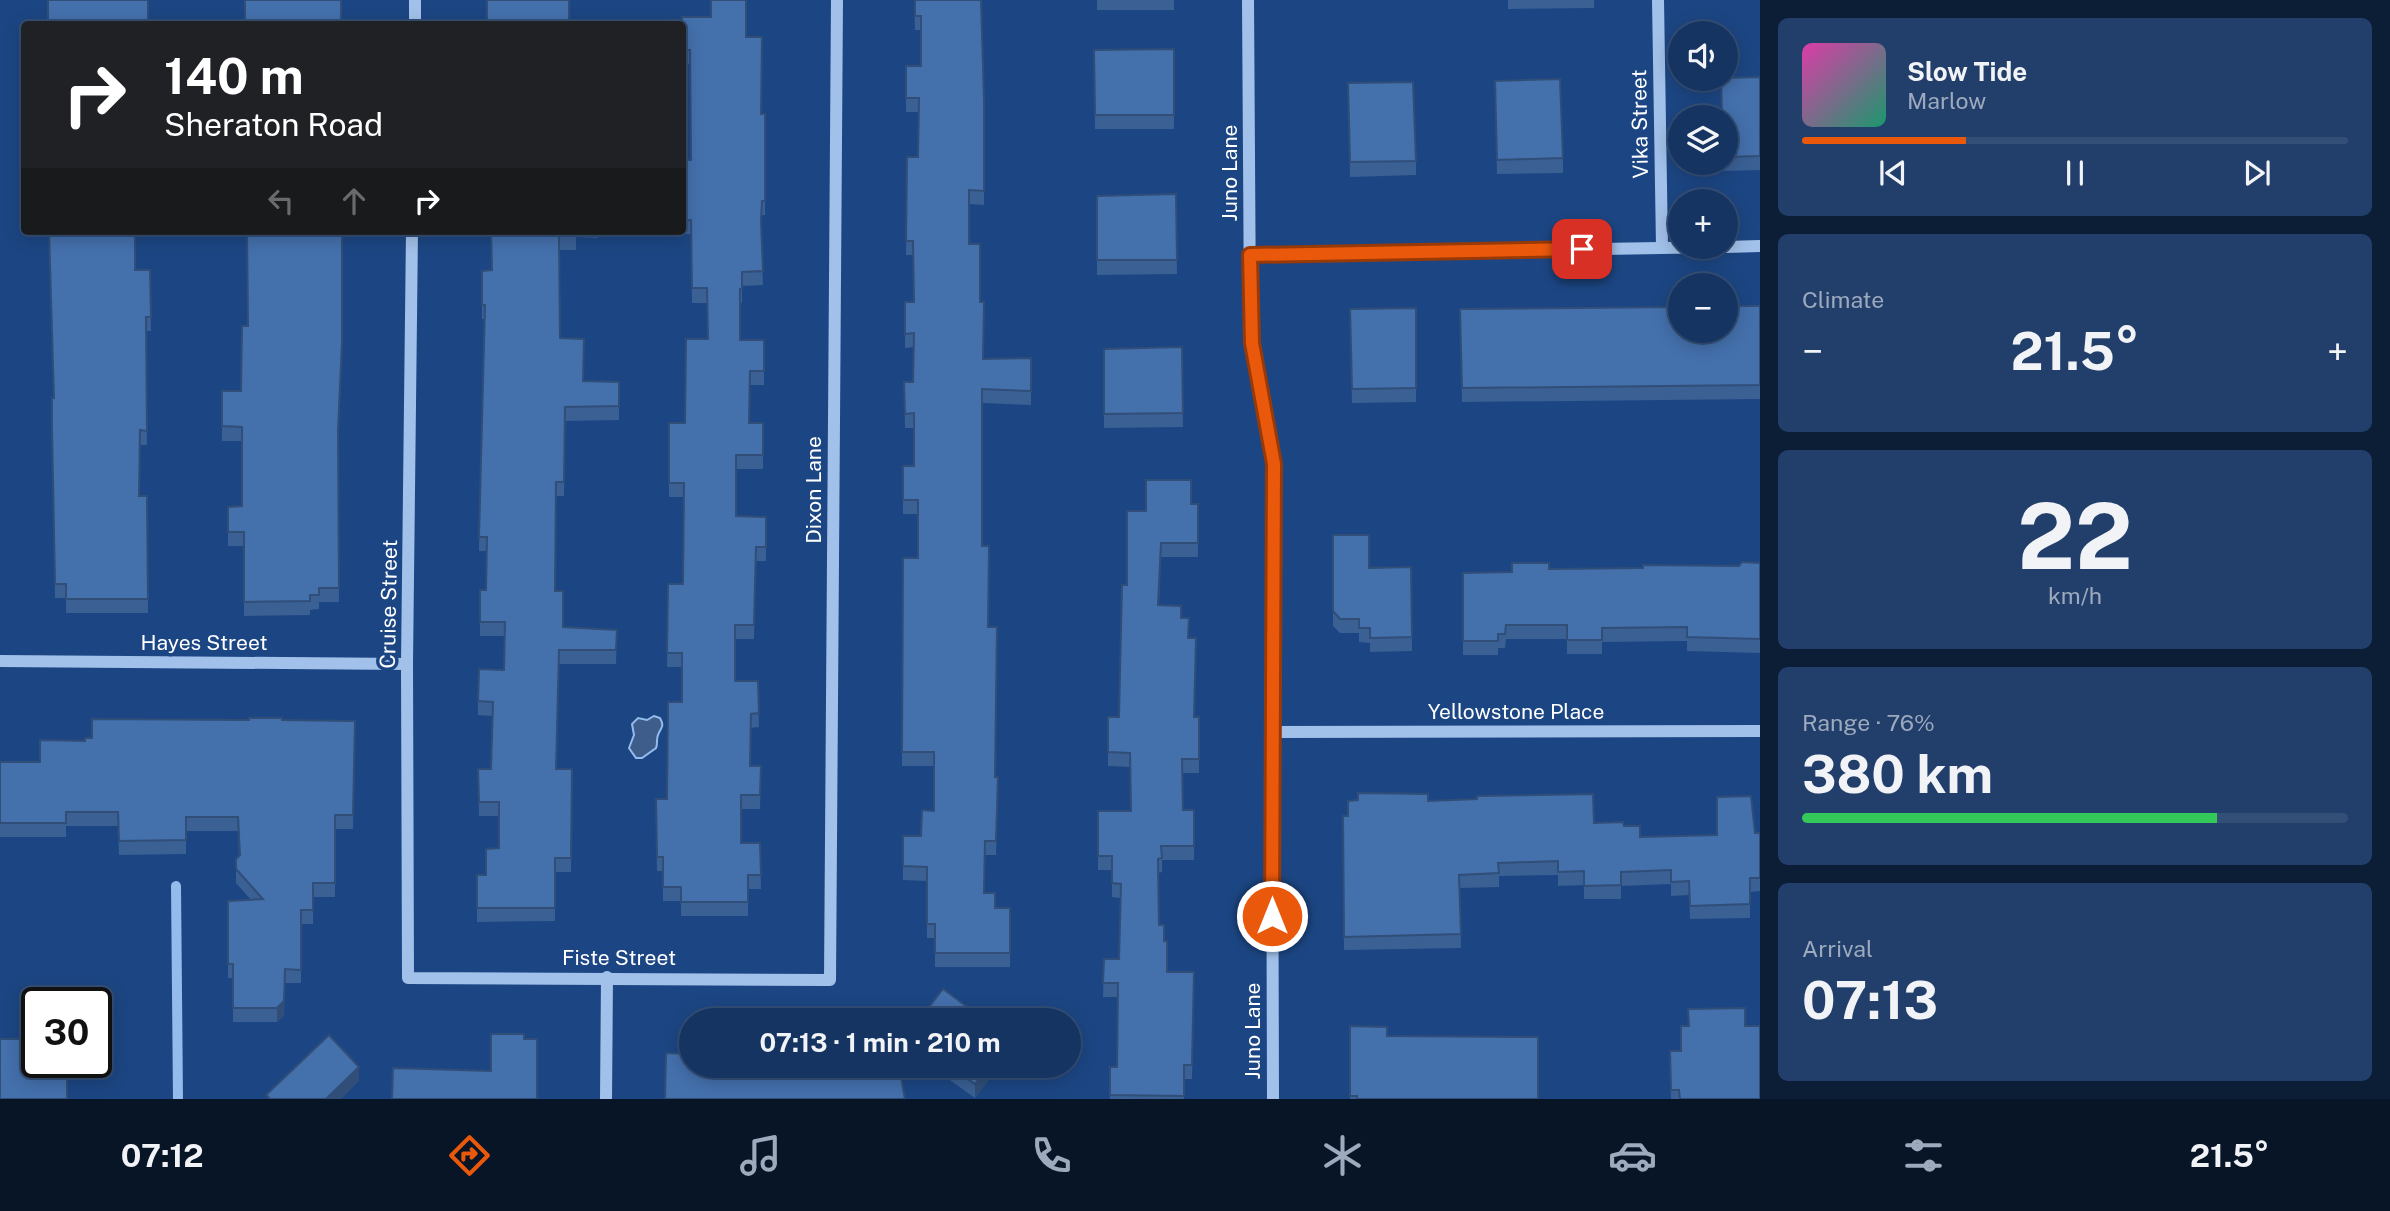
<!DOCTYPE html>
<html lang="en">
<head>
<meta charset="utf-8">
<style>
	body { margin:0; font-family:"Public Sans",sans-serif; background:#223f6b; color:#f1f3f6; height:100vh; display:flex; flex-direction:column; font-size:26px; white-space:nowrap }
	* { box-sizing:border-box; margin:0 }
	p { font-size:23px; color:#9daabe }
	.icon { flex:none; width:38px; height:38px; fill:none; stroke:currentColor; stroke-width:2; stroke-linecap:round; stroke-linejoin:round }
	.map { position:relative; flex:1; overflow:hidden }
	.drawer { display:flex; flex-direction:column; gap:18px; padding:18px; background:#0c1d36; width:630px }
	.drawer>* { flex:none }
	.banner { position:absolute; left:21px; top:21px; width:665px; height:214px; border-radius:7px; box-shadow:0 4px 18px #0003,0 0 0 2px #344f77; background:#202124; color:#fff; overflow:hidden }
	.controls { position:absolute; left:1668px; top:21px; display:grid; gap:14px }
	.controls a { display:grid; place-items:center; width:70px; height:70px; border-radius:50%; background:#153462; box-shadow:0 4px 18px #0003,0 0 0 2px #344f77; font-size:35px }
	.speed { position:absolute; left:21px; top:987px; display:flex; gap:14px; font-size:35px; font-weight:700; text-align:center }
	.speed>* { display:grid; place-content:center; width:91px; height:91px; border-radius:50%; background:#153462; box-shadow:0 4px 18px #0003,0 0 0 2px #344f77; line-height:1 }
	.speed .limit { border:4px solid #111; border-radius:10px; background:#fff; color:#111 }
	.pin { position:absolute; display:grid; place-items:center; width:60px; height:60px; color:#fff; margin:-30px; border-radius:14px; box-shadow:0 4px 10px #0006 }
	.me { position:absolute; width:77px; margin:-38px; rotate:0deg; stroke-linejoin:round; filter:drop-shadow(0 0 5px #0008) }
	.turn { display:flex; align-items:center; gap:24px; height:147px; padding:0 28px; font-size:32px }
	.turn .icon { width:91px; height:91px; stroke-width:2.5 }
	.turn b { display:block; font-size:49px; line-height:60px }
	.lanes { display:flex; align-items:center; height:66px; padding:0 28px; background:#0003; justify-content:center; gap:35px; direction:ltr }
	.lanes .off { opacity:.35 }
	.big { font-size:52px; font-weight:700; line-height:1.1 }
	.drawer .widget { flex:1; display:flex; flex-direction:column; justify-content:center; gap:10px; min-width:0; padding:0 24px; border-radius:10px; background:#223f6b }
	.drawer .dial { align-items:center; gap:0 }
	.dial b { font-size:91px; line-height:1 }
	.song { display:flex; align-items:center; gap:21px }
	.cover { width:84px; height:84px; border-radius:10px; background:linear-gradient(135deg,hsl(320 70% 55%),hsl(160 70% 35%)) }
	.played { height:7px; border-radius:4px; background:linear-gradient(90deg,#ea580c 30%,#344f77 30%) }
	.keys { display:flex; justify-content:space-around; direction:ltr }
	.heat { display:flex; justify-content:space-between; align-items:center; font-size:38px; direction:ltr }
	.charge { height:10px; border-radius:5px; background:linear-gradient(90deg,#34c759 76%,#344f77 0) }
	.trip { position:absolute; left:679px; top:1008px; width:402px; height:70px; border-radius:35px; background:#153462; box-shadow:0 4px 18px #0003,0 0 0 2px #344f77; font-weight:700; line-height:70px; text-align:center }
	.tabs { display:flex; height:112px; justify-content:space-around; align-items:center; background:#081527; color:#9daabe }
	.tabs .icon { width:49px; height:49px }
	.tabs .on { color:#ea580c }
	.tabs b { font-size:32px; color:#f1f3f6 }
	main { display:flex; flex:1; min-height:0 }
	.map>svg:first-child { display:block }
</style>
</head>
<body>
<main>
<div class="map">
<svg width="1760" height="1099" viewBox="0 0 1760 1099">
	<rect width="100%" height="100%" fill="#1c4683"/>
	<path fill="#3e5d8a" stroke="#95bbec" stroke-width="2" d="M654 716 660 718C665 727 661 727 658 735 656 739 658 744 656 748L642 758H636L629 748 634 735 632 724 638 718 647 720Z"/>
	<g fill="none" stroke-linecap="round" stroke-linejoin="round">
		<polyline stroke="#95bbec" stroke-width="10" points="176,886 178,1099"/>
		<g stroke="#a2c1ea" stroke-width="12">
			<path d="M1248 0 1250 313C1255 372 1273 429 1275 488L1272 732 1273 1099"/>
			<polyline points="1658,0 1662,247"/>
			<polyline points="415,24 415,0"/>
			<polyline points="412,231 407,664 408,978 830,980 837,0"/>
			<polyline points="1726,247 1760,246"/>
			<polyline points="1250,255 1720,247"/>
			<polyline points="0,661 407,664"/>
			<polyline points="1272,732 1760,731"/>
			<polyline points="606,1099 607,977"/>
		</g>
	</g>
	<g fill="#3a6094">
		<polygon points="914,0 984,100 984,205 969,204 969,244 980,302 983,359 1031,358 1031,405 982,403 982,546 988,627 995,777 998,791 996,855 985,855 984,893 995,908 1010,908 1010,967 935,967 935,938 927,938 927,881 903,880 903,836 921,836 934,811 934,766 902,766 903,558 918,558 918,514 903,514 903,466 914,466 914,428 905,428 904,382 913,382 914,347 905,348 905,302 914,302 913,255 906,255 907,157 918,157 919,112 906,112 906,66 921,66 921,30 915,30"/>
		<rect x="1097" y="0" width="77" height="10"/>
		<polygon points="1508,0 1594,0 1594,8 1508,9"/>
		<polygon points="711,17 746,37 762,114 765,114 765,215 762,215 761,228 763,285 742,286 742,303 740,303 740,340 764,340 764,385 750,385 749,423 763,423 763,469 736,469 736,516 766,517 766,561 756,561 754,639 735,639 735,681 758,681 759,727 751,728 751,766 761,766 760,809 741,809 741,843 760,843 761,889 748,889 748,916 681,916 681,901 663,901 663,871 657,871 656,799 667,799 682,702 682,667 667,667 668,584 683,584 684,497 669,497 669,423 685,423 708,339 707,303 692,303 691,234 681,234 681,231 682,231 682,160 691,160 690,64 682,64 682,24"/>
		<polygon points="1174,49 1174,129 1095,129 1094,50"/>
		<polygon points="1760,77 1760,170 1723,171 1723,163 1726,163 1726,117"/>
		<polygon points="1495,81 1563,158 1563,173 1497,174"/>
		<polygon points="1348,83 1416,161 1416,175 1350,177"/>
		<polygon points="1176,194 1177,274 1097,275 1097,196"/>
		<polygon points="491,231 598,231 598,238 576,237 576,250 560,250 560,338 583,381 619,382 619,420 565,421 564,496 556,496 556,591 563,627 617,630 616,664 559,664 556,769 572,769 571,872 555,872 555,921 477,922 477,875 486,875 499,848 499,816 479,816 478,769 491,769 492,716 478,715 478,701 504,670 505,636 480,636 480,590 486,590 487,551 479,551 484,319 482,319 482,271 491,270"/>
		<polygon points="135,270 150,270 151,331 146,331 147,445 140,445 139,496 147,496 148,613 66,613 66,598 55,598 52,442 54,398"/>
		<polygon points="1760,306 1760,399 1462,402 1460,309"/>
		<polygon points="1416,308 1416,402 1352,403 1350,309"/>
		<polygon points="248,326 342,356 338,444 339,602 319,602 319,609 310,610 310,615 244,616 244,546 228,546 228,507 242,506 242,441 222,441 222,391 241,391"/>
		<polygon points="1182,347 1183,427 1104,428 1104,349"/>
		<polygon points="1191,504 1198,504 1198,557 1161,557 1159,605 1181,618 1188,638 1195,717 1199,717 1199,773 1182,773 1183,810 1194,810 1194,860 1162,860 1162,872 1158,873 1159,925 1164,941 1167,972 1194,972 1192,1079 1184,1079 1184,1099 1110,1099 1110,1067 1117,1067 1118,997 1103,997 1104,959 1119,959 1120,898 1112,897 1112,870 1098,870 1098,811 1131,811 1130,767 1108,766 1108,717 1119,717 1127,585 1146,511"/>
		<polygon points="1333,535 1369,568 1411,567 1412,651 1370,652 1370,643 1359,642 1359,633 1340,633 1333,626"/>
		<polygon points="1760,563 1760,653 1687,651 1687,641 1602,642 1602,654 1567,654 1567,639 1506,639 1505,648 1498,648 1498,655 1463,655 1463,573 1512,572 1549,569 1643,568 1739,566"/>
		<polygon points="282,720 355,721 353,829 335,829 335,897 313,897 313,924 301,924 301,983 285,983 284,1015 277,1022 233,1022 233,978 228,978 228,901 251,900 236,883 236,859 239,856 238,831 186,831 186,854 119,855 118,826 66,826 66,837 0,837 0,762 40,762 85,741"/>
		<polygon points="1428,801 1624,826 1640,837 1760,833 1760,891 1750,892 1750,918 1690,919 1689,895 1671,896 1671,884 1621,886 1621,899 1584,899 1584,885 1558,886 1558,875 1499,876 1499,887 1460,888 1461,948 1344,950 1343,816"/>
		<polygon points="1350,1026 1387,1036 1538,1099 1350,1099"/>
		<polygon points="1688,1026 1745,1026 1760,1099 1671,1099 1670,1051 1681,1051"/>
		<polygon points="930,1066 999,1066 975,1098"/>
	</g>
	<g fill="#304e78">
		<polygon points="285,969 284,1015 277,1022 277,1008"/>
		<polygon points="988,1066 999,1066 975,1098 975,1084"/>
		<polygon points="359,1067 359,1081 341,1099 326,1099"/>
	</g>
	<g fill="#4470ac" stroke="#304e78" stroke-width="2">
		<rect x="48" y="0" width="100" height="24"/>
		<rect x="245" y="0" width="96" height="24"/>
		<rect x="487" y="0" width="82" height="24"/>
		<polygon points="711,0 746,0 746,37 762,37 761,114 765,114 765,201 762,201 761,220 763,271 742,272 742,289 740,289 740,340 764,340 764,371 750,371 749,423 763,423 763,455 736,455 736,516 766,517 766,547 756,547 754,625 735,625 735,681 758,681 759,713 751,714 750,766 761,766 760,795 741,795 741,843 760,843 761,875 748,875 748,902 681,902 681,887 663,887 663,857 657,857 656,799 667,799 668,702 682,702 682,653 667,653 668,584 683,584 684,483 669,483 669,423 685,423 686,339 708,339 707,288 692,288 691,220 682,220 682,160 691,160 690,50 682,50 682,17 711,17"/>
		<polygon points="915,0 981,0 984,100 984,191 969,190 969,244 980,244 980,302 984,302 983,359 1031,358 1031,391 982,389 982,546 989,546 988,627 997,627 995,777 998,777 996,841 985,841 984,893 995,893 995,908 1010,908 1010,953 935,953 935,924 927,924 927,867 903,866 903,836 921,836 922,810 934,811 934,752 902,752 903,558 918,558 918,500 903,500 903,466 914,466 914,413 905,414 904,382 913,382 914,333 905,334 905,302 914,302 913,241 906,241 907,157 918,157 919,98 906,98 906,66 921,66 921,16 915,16"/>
		<polygon points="1174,49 1174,115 1095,115 1094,50"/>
		<polygon points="1760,77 1760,156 1726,157 1726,117 1722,117 1721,79 1726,79 1726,78"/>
		<polygon points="1560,79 1563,158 1497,160 1495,81"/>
		<polygon points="1413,82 1416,161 1350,162 1348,83"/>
		<polygon points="1176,194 1177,260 1097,260 1097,196"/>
		<polygon points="49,231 135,231 135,270 150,270 151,317 146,317 147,431 140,430 139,496 147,496 148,599 66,599 66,584 55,584 52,428 52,398 54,398"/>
		<polygon points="247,231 342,231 342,342 338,431 339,588 319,588 319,595 310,595 310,601 244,602 244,532 228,532 228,507 242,506 242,427 222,426 222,391 241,391 242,326 248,326"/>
		<polygon points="491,231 576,231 576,236 559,236 560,338 584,339 583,381 619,382 619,406 565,407 564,482 556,482 555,591 563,591 563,627 617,630 616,650 559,650 556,769 572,769 571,858 555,858 555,908 477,908 477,875 486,875 486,849 499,848 499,802 479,802 478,769 491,769 493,702 478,701 479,669 504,670 505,622 480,622 480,590 486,590 487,537 479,537 485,305 482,305 482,271 492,270"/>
		<polygon points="1726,306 1760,306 1760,385 1462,388 1460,309 1680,307 1680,331 1726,331"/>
		<polygon points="1416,308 1416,388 1352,389 1350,309"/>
		<polygon points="1182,347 1183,413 1104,414 1104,349"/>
		<polygon points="1146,480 1191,480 1191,504 1198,504 1198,543 1161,543 1158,605 1181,606 1181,618 1189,618 1188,638 1196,638 1194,717 1199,717 1199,759 1182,759 1183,810 1194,810 1194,846 1161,846 1162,858 1158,859 1159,925 1164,925 1164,941 1167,941 1167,972 1194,972 1192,1065 1184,1065 1184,1096 1110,1095 1110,1067 1117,1067 1118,983 1103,983 1104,959 1119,959 1121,884 1112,883 1112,856 1098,856 1098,811 1131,811 1130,753 1108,752 1108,717 1119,717 1122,585 1127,585 1127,511 1146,511"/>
		<polygon points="1333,535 1369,535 1369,568 1411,567 1412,637 1370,638 1370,628 1359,628 1359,619 1340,619 1333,611"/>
		<polygon points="1742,562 1760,563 1760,639 1687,637 1687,627 1602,628 1602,640 1567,640 1567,625 1506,625 1505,634 1498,634 1498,641 1463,641 1463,573 1512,572 1512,563 1549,563 1549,569 1643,568 1643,565 1739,566"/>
		<polygon points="249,718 282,718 282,720 355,721 353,815 335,815 335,883 313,883 313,910 301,910 301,970 285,969 284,1001 277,1008 233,1008 233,964 228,964 228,901 263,899 236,869 236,859 240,855 238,817 186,817 186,840 119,841 118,812 66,812 66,823 0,823 0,762 40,762 40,740 85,741 85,738 92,738 92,719 249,720"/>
		<polygon points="1358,793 1428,794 1428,801 1477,799 1477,796 1593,794 1594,823 1623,822 1624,826 1640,826 1640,837 1717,835 1717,797 1751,796 1755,833 1760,833 1760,878 1750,878 1750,904 1690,906 1689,881 1671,882 1671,870 1621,872 1621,885 1584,886 1584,871 1558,872 1558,861 1498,863 1499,873 1459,875 1461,934 1344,937 1343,816 1348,816 1348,801 1358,800"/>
		<polygon points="943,989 985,1020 919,1020"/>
		<polygon points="1745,1008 1745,1026 1760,1026 1760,1099 1680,1099 1679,1090 1671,1090 1670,1051 1681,1051 1681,1026 1689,1026 1688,1009"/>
		<polygon points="1350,1026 1387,1027 1387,1036 1538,1037 1538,1099 1357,1099 1357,1096 1350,1096"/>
		<polygon points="491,1034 524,1034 524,1039 537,1039 537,1099 392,1099 393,1068 491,1071"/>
		<polygon points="329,1035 359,1067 326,1099 270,1099 266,1095"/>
		<polygon points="0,1039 37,1039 37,1062 67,1062 67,1099 0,1099"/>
		<polygon points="666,1053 691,1054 691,1066 726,1066 726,1070 868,1072 867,1067 874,1066 899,1066 905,1099 665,1099"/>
		<polygon points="949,1066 988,1066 975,1084"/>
	</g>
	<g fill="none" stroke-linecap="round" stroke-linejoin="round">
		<g stroke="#983908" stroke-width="18">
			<polyline id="route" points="1272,916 1274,464 1252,343 1250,255 1582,249"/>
		</g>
		<use href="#route" stroke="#ea580c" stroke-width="12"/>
	</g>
	<g text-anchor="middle" stroke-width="7" stroke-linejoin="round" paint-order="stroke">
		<g font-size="21" fill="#fff" stroke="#1c4683">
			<text transform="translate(1640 124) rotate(-91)" y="7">Vika Street</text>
			<text transform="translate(1230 173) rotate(-90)" y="7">Juno Lane</text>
			<text transform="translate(814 490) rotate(-90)" y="7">Dixon Lane</text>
			<text transform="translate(389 604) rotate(-89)" y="7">Cruise Street</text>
			<text x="204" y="650">Hayes Street</text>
			<text x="1516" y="719">Yellowstone Place</text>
			<text x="619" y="965">Fiste Street</text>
			<text transform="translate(1253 1031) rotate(-90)" y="7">Juno Lane</text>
		</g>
	</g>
</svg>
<div class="controls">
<a><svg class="icon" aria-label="sound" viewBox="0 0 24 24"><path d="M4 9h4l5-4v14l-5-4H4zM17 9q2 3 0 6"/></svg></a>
<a><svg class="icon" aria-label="layers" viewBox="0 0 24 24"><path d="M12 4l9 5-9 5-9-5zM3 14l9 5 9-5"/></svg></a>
<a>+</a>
<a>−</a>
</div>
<div class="speed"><div class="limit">30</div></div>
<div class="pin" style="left:1582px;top:249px;background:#d93025"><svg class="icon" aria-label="arrive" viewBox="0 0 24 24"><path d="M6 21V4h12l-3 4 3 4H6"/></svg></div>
<svg class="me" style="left:1272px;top:916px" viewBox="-20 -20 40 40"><circle r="17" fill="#ea580c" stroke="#fff" stroke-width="3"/><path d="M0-11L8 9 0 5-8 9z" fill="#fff"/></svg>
<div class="trip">07:13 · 1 min · 210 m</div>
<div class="banner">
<div class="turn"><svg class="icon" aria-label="right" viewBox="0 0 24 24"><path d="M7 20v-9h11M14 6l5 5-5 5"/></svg><div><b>140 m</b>Sheraton Road</div></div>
<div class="lanes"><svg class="icon off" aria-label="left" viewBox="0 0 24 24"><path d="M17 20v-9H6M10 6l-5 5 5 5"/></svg><svg class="icon off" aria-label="ahead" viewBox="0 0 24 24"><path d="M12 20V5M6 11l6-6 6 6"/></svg><svg class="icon" aria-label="right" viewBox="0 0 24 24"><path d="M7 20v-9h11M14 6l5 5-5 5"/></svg></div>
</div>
</div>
<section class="drawer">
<div class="widget">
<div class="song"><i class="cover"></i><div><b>Slow Tide</b><p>Marlow</p></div></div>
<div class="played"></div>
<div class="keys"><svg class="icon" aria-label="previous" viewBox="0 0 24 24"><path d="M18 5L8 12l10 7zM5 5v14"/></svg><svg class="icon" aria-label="pause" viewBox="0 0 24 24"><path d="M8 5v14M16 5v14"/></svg><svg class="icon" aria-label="next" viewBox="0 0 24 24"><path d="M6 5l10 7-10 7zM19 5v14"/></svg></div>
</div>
<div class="widget"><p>Climate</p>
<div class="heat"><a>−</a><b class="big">21.5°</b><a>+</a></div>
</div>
<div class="widget dial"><b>22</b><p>km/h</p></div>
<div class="widget"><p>Range · 76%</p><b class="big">380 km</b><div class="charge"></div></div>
<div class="widget"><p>Arrival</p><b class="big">07:13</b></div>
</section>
</main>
<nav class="tabs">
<b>07:12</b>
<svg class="icon on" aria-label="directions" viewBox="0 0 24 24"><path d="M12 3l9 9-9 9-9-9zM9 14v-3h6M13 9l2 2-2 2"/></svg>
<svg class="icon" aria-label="music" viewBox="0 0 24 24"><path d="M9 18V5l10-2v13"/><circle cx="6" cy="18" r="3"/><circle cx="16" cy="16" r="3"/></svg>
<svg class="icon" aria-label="phone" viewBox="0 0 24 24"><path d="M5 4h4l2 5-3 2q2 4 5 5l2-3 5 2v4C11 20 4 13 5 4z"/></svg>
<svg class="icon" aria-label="climate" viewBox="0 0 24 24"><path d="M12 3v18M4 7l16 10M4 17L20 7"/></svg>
<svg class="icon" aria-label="car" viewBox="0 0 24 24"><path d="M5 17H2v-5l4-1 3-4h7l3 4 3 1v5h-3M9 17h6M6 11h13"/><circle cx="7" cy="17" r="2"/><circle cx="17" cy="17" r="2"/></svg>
<svg class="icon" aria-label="filters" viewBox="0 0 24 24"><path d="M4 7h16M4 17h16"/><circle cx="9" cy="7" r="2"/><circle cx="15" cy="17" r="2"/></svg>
<b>21.5°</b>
</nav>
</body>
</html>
